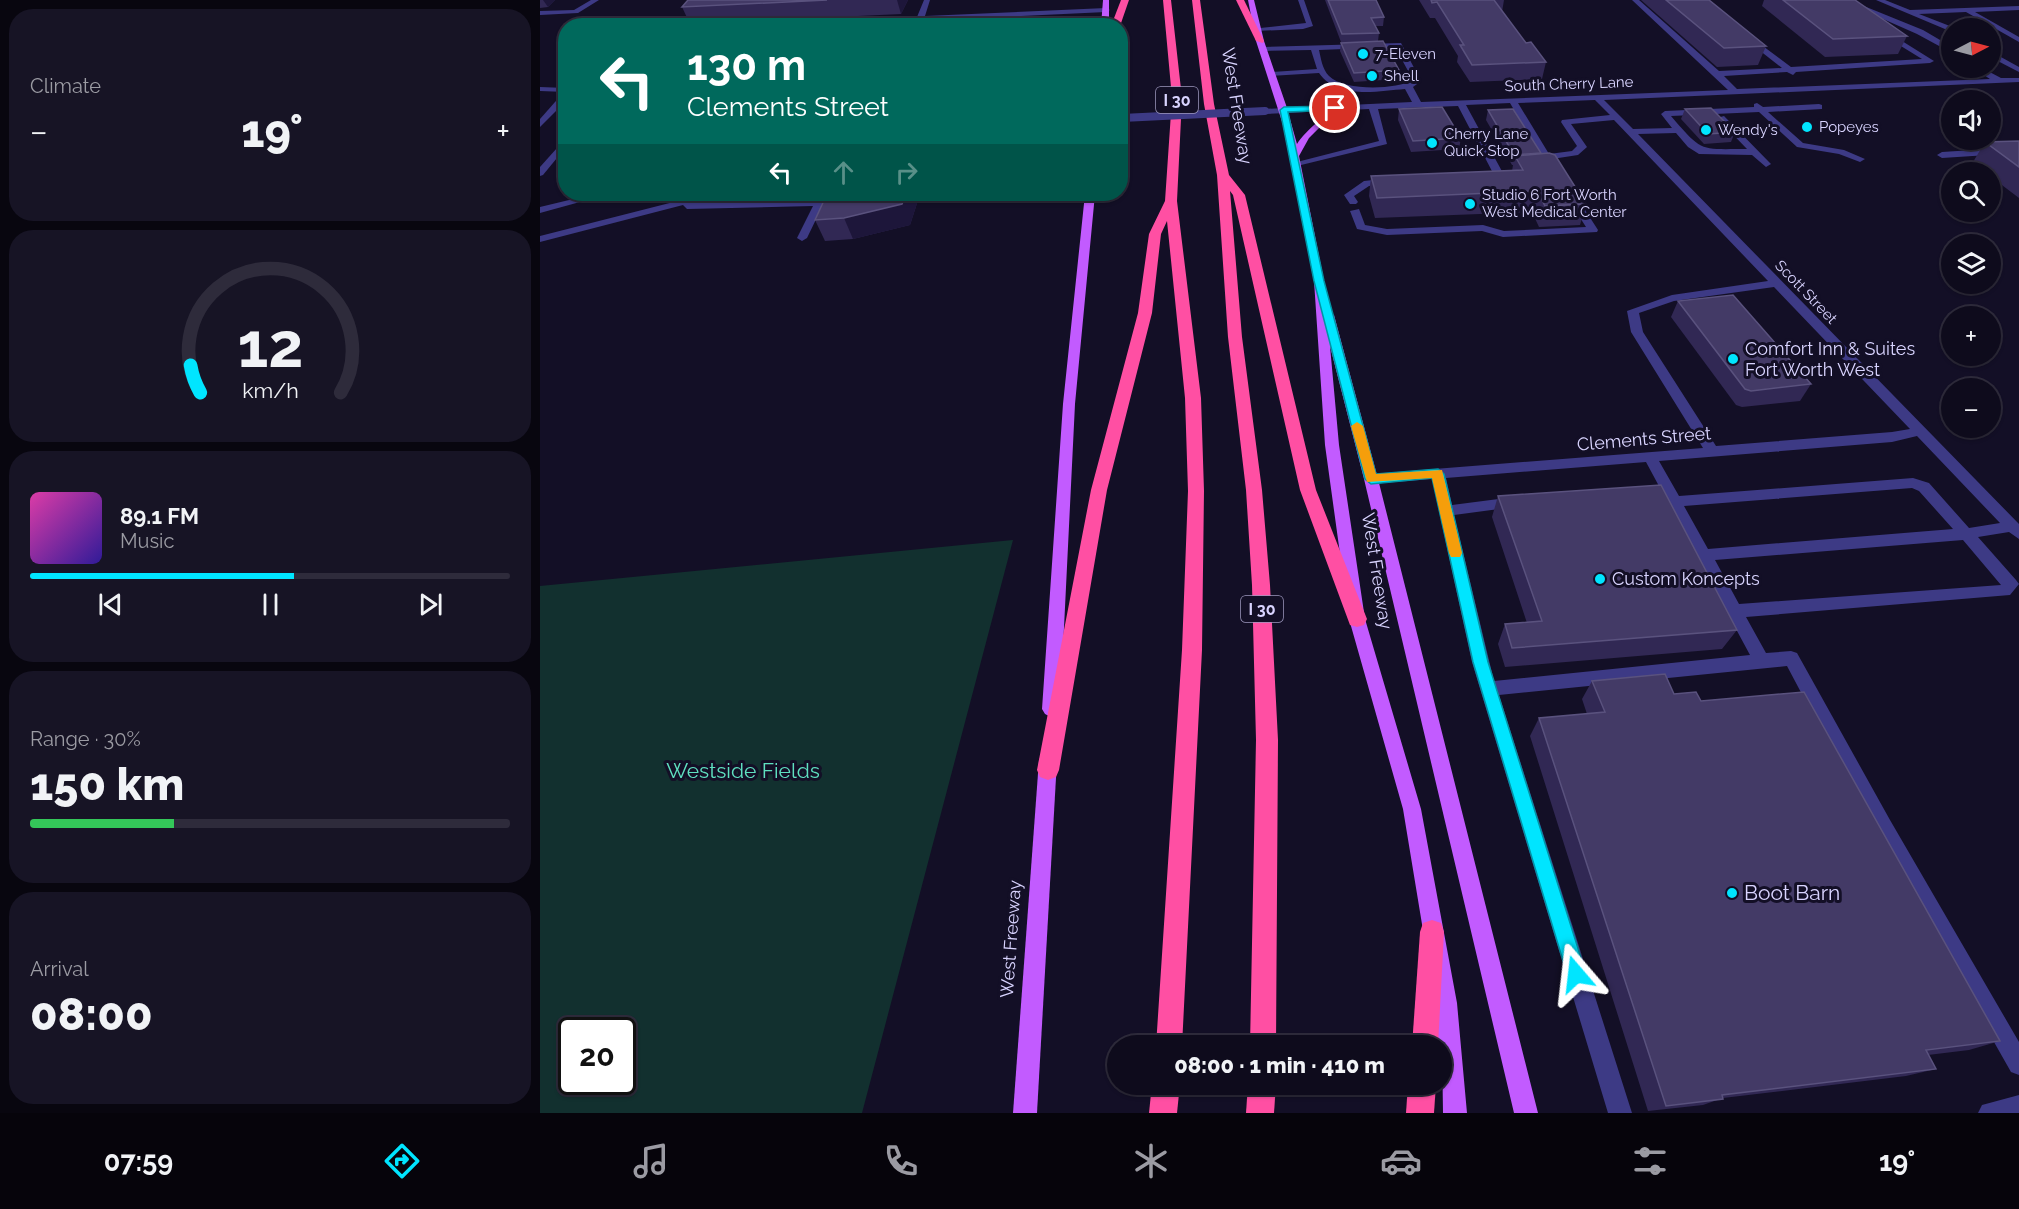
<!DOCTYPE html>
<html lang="en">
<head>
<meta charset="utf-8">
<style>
	body { margin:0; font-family:Raleway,sans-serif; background:#171425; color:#f1f3f6; height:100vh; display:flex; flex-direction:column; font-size:22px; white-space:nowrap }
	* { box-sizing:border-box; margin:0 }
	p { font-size:20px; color:#9b9ba3 }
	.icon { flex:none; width:33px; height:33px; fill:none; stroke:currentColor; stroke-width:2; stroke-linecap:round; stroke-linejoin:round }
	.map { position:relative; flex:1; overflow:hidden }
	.side { display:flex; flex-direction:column; gap:9px; padding:9px; background:#08060f; width:540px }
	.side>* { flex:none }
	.top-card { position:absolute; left:18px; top:18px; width:570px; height:183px; border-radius:24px; box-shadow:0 2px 4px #0004,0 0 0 2px #2e2b3b; background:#00695c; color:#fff; overflow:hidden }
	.needle { width:39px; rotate:84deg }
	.tools { position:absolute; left:1401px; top:18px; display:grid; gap:12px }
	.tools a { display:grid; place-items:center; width:60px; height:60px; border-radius:50%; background:#0e0b1c; box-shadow:0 2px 4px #0004,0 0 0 2px #2e2b3b; font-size:30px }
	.speed { position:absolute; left:18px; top:1017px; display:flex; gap:12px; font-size:30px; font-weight:700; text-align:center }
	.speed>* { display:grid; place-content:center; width:78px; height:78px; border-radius:50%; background:#0e0b1c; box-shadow:0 2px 4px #0004,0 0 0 2px #2e2b3b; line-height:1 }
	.speed .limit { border:3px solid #111; border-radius:9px; background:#fff; color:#111 }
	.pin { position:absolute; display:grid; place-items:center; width:51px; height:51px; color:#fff; margin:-26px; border:3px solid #fff; border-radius:50%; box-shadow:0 2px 6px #0007 }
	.me { position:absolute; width:66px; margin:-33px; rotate:343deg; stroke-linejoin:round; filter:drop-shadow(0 0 4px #0008) }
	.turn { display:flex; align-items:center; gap:21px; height:126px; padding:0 30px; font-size:27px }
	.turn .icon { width:78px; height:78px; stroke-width:2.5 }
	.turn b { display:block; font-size:42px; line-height:51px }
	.lanes { display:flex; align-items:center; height:57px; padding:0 30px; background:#0003; justify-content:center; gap:30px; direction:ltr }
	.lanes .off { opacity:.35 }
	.big { font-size:45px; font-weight:800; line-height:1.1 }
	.side .tile { flex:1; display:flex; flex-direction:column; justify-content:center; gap:9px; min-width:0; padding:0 21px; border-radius:24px; background:#171425 }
	.side .dial { align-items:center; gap:0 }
	.dial svg { height:156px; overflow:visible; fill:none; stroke:#2e2b3b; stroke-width:7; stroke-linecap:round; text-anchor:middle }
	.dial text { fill:#f1f3f6; stroke:none }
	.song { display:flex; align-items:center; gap:18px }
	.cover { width:72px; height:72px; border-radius:9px; background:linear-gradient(135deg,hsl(320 70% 55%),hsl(250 70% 35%)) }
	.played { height:6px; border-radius:3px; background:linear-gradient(90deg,#00e5ff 55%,#2e2b3b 55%) }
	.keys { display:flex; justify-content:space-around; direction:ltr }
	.heat { display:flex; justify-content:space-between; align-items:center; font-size:33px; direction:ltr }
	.charge { height:9px; border-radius:4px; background:linear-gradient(90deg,#34c759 30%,#2e2b3b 0) }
	.trip { position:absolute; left:567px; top:1035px; width:345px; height:60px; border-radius:30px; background:#0e0b1c; box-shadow:0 2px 4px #0004,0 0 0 2px #2e2b3b; font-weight:800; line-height:60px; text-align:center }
	.tabs { display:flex; height:96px; justify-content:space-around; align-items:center; background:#06040b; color:#9b9ba3 }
	.tabs .icon { width:42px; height:42px }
	.tabs .current { color:#00e5ff }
	.tabs b { font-size:27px; color:#f1f3f6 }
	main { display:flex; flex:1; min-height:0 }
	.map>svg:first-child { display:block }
</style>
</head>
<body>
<main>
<section class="side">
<div class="tile"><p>Climate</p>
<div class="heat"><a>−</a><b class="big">19°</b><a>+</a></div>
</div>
<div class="tile dial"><svg viewBox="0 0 100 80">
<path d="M14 69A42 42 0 1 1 86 69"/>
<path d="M14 69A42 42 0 0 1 9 55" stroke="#00e5ff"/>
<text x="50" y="56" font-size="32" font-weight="700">12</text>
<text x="50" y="72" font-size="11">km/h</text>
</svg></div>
<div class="tile">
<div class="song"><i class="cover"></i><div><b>89.1 FM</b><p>Music</p></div></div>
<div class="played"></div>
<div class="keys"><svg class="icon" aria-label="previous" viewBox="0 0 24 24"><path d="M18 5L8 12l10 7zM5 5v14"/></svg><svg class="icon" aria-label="pause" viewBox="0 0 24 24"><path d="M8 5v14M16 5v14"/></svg><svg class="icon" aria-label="next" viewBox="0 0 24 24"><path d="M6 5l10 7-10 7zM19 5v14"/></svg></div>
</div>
<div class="tile"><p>Range · 30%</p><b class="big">150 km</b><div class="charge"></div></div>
<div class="tile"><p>Arrival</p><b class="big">08:00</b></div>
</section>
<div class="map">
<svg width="1479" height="1113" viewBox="0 0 1479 1113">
	<rect width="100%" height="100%" fill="#130f26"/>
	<path fill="#12302f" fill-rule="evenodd" d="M473 540 322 1113H0V586ZM32 1030H82V1082H32Z"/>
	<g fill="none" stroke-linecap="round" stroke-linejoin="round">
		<g fill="#3d3a85" fill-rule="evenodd">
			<polygon points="51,0 59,0 38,13 0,15 0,11 34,10"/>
			<polygon points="160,0 167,0 146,26 139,26"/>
			<polygon points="384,0 390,0 385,16 566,8 570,10 566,12 277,26 216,26 377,17"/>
			<polygon points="758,0 764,0 773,26 763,29 715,31 711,29 766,23"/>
			<path d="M1092 0H1099L1179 71 1242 68 1205 39 1208 35 1251 67 1382 59 1343 35 1346 31 1394 61 1390 63 1256 72 1253 75 1247 72 1184 76 1197 89 1450 79 1433 68H1442L1461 78H1479V82L1064 100 1093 129 1132 128 1121 114 1125 111 1214 107V104L1217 103 1223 107 1279 104 1282 105V109L1228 112 1263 143 1304 150 1325 159 1320 162 1299 154 1257 147 1219 112 1131 116C1163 153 1159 149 1207 149L1177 118 1184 116 1229 162 1231 164 1226 167 1212 155 1159 154 1148 147 1136 133 1098 134 1479 524V539L1469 532 1438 537 1476 580 1479 584 1470 595 1206 617 1226 653 1251 651 1257 653 1350 820 1479 1042V1075L1471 1072 1336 834 1247 666 959 695 1092 1113H1068L932 662 892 479 831 484 824 479 831 474 1163 448 1091 332 1087 311 1132 295 1228 281 1074 120 1031 124 1047 147 1038 155 1012 159 1017 167 1008 170 1003 167 1006 165 970 103 926 105 964 175 959 178 954 175 918 106 838 109 847 144 753 167V163L839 141 829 109 725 114 722 113V109L872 102 865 89C838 91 798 100 779 73L729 76V72H732L777 69 771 50 723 51 719 49 723 47 861 43 881 81 873 87 881 102 1188 90ZM855 47 873 80C855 90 804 91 789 76 782 69 781 58 779 50ZM1055 100 1070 115 1022 120 1021 122 1037 146 1032 151 1009 154 978 103ZM1234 287 1370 429 1352 432 1176 446 1103 332 1099 313 1134 301ZM1377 436 1460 523 1429 528 1389 483 1373 478 1139 496 1119 461 1352 442ZM1106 462 1210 655 954 681 914 515 974 507 981 502 974 497 912 505 906 478ZM1372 488 1379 491 1413 529 1168 549 1144 506ZM1423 540 1461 585 1199 604 1175 560Z"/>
			<polygon points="1300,0 1309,0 1383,30 1412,47 1412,53 1377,34"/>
			<polygon points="1336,0 1345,0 1370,10 1479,6 1479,10 1435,12 1479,37 1479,42 1426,12 1379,14 1415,28 1412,28 1412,32"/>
			<polygon points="1450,51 1479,67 1479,72 1450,57"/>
			<polygon points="0,87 26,88 26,92 0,91"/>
			<polygon points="23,93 26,93 26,101 0,127 0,119"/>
			<polygon points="26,138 26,147 3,175 0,176 0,167"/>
			<polygon points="1479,147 1479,153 1402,158 1397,155 1402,152"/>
			<polygon points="851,178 854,179 854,183 829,186 814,196 818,202 816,204 810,204 804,195 824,181"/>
			<polygon points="54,194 69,194 0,213 0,207"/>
			<polygon points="165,194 180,194 152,203 277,200 285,194 296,194 283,205 267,238 262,241 257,238 273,206 147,209 143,205 0,242 0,236"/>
			<polygon points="1033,196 1038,199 1058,230 1057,232 963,237 942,231 847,235 817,229 810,211 819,209 825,225 847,229 943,225 964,231 1046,227 1028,199"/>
			<polygon points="1479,1095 1479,1113 1438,1113 1442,1105"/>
		</g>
		<g fill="#c25bff" fill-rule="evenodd">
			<polygon points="563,0 569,0 569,26 561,26"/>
			<path d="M708 0H714L724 41 746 105 757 144C766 130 802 96 819 107L781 126 769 138 759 156 784 281 787 312 794 315 838 479 998 1113H974L824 479 790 346 799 445 825 619 881 809 917 1003 927 1113H903L902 1046H898L895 1003 863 809 809 619 785 445 774 281 746 134 716 41Z"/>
			<polygon points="545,194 555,194 535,404 520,709 517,714 511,717 505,714 502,709 523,404"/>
			<polygon points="508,752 514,754 517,760 497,1113 473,1113 499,760 502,754"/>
		</g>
		<g fill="#ff4fa3" fill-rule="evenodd">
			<polygon points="581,0 589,0 580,26 571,26"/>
			<polygon points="623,0 631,0 642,98 637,201 661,398 664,491 662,650 642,1046 616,1046 642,650 648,491 645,398 627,221 621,234 612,313 567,490 519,770 516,777 508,780 500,777 497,770 551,490 598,313 609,234 625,201 632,98"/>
			<polygon points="652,0 660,0 674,104 689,175 705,195 776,490 827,619 824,625 817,627 810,625 760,490 693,195 690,191 702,337 722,490 730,585 738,740 736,1046 710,1046 716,740 712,585 706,490 688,337 677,175 664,104"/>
			<polygon points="696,0 704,0 724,41 723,43 716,41"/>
			<polygon points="892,920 901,923 904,932 898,1046 872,1046 880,932 883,923"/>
			<polygon points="612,1084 640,1084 637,1113 609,1113"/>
			<polygon points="708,1084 736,1084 734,1113 706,1113"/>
			<polygon points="868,1084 896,1084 894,1113 866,1113"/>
		</g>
		<polyline stroke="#3d3a85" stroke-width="8" points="582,118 725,111"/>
	</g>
	<g fill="#312854">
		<polygon points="0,0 15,0 8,7 0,8"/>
		<polygon points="148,0 368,0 361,14 150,24 142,7"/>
		<polygon points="785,0 836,0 844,17 843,26 835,26 839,33 838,41 859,70 858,79 814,82 800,51 801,42"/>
		<polygon points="879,0 964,0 962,12 986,43 1006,62 1002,79 930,82 917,62 918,56 895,18 890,18"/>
		<polygon points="1101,0 1169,0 1226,46 1218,65 1177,67"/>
		<polygon points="1224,0 1315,0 1367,36 1358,54 1285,57 1222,6"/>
		<polygon points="859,109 921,138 919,149 871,152 858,120"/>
		<polygon points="1145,109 1195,132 1191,142 1164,144 1141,119"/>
		<polygon points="948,110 1001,153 1046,204 1040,225 999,227 992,212 835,218 829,196 831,176 972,171 973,165 972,165 946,120"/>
		<polygon points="1479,141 1479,198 1450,176 1450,172 1446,172 1433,162 1445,142"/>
		<polygon points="287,194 380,194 370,225 313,239 285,241 275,220"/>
		<polygon points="1138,301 1271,384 1260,401 1202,407 1196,405 1131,317"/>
		<polygon points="958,496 1197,630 1182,649 965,667 958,644 965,624 987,623 952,517"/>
		<polygon points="1052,681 1134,694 1161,701 1460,1041 1429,1050 1388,1055 1396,1069 1366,1076 1183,1098 1163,1105 1108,1111 990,736 999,718 1047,714 1042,699"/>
	</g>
	<g fill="#1d163a">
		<polygon points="3,0 15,0 8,7"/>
		<polygon points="357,0 368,0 361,14"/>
		<polygon points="366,194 380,194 370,225 313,239 304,218"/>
	</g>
	<g fill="#433a66" stroke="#5a527e" stroke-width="1.5">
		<polygon points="148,0 287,0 142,7"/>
		<polygon points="788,0 836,0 844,17 831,18 839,33 802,34"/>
		<polygon points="891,0 954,0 986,43 991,42 1006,62 932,65 920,45 924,45 897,2 892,3"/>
		<polygon points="1126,0 1169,0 1226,46 1184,48"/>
		<polygon points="1243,0 1315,0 1367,36 1293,39"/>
		<polygon points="843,41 859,70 814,73 801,43"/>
		<polygon points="902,107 921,138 873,141 859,109"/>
		<polygon points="1171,108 1195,132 1168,134 1145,109"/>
		<polygon points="973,109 1001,153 974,155 948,110"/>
		<polygon points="1479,141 1479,167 1445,142"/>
		<polygon points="1009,153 1015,155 1046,204 1005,206 997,191 837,198 831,176 983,170 975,156"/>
		<polygon points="287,194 366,194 362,204 304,218 275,220"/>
		<polygon points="1193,295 1271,384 1211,391 1205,389 1138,301"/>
		<polygon points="1121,485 1197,630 972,648 965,624 1002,621 958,496"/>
		<polygon points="1125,674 1134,694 1156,692 1161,701 1264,692 1460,1041 1386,1050 1396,1069 1182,1095 1183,1099 1126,1106 999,718 1065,712 1052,681"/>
	</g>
	<polygon fill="#00e5ff" stroke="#0095a6" stroke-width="1.5" points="795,106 798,107 798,110 748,112 784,281 836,474 898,469 904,474 948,662 1046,974 1043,981 1036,984 1029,981 1027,974 933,662 892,478 831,484 825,479 774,281 740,110 744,107"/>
	<polygon fill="#f59e0b" points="817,422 823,426 836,474 902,470 922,553 920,557 911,557 909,553 892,478 827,482 811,426"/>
	<g fill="#00e5ff" stroke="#130f26" stroke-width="2">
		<circle cx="823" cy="54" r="6"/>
		<circle cx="832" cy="76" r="6"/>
		<circle cx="1267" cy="127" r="6"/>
		<circle cx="1166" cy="130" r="6"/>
		<circle cx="892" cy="143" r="6"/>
		<circle cx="930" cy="204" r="6"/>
		<circle cx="1193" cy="359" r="6"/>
		<circle cx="1060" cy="579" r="6"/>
		<circle cx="1192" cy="893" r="6"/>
	</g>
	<g text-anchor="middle" stroke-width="6" stroke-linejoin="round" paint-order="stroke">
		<g font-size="15" fill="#d9d4ff" stroke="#130f26" text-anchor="start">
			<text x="835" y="59">7-Eleven</text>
			<text x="844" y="81">Shell</text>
			<text x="1279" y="132">Popeyes</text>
			<text x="1178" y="135">Wendy's</text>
			<text x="904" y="139">Cherry Lane<tspan x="904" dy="17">Quick Stop</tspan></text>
			<text x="942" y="200">Studio 6 Fort Worth<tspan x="942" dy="17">West Medical Center</tspan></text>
		</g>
		<g font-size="15" fill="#d9d4ff" stroke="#130f26">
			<text transform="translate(1029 84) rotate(-2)" y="5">South Cherry Lane</text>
			<text transform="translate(1266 292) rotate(46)" y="5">Scott Street</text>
		</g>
		<g fill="#130f26" stroke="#9e99be" stroke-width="1.5">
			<rect x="616" y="87" width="42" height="26" rx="4.5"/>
			<rect x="701" y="596" width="42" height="26" rx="4.5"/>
		</g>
		<g font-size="16" font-weight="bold" fill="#d9d4ff">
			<text x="637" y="106">I 30</text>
			<text x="722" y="615">I 30</text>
		</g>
		<g font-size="18" fill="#d9d4ff" stroke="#130f26">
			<text transform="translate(697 106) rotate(81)" y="6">West Freeway</text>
			<text transform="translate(1104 439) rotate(-5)" y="6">Clements Street</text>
			<text transform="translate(837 571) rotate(81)" y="6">West Freeway</text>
			<text transform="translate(471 939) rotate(-86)" y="6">West Freeway</text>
		</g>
		<g font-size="18" fill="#d9d4ff" stroke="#130f26" text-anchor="start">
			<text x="1205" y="355">Comfort Inn &amp; Suites<tspan x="1205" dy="21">Fort Worth West</tspan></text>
			<text x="1072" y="585">Custom Koncepts</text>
		</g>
		<g font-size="21" fill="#5fe0c0" stroke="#130f26">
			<text x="203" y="778">Westside Fields</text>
		</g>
		<g font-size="21" fill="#d9d4ff" stroke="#130f26" text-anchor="start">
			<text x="1204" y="900">Boot Barn</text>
		</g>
	</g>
</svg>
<div class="tools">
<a><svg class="needle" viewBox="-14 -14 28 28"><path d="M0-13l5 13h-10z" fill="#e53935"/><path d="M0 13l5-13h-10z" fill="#9b9ba3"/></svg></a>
<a><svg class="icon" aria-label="sound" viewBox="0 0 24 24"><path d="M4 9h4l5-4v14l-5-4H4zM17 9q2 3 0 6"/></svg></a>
<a><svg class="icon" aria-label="search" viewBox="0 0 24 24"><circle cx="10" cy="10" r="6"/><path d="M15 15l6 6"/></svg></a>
<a><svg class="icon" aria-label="layers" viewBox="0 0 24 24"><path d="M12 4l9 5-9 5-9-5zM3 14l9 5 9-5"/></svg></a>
<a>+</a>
<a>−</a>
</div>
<div class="speed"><div class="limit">20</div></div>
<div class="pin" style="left:795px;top:108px;background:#d93025"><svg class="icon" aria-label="arrive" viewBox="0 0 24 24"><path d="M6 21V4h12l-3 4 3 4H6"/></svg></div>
<svg class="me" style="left:1036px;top:974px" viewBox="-20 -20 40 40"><path d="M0-17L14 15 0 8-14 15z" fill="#00e5ff" stroke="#fff" stroke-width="4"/></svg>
<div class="trip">08:00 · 1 min · 410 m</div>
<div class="top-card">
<div class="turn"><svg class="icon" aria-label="left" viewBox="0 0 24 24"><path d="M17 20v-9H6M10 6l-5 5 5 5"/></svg><div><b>130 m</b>Clements Street</div></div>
<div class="lanes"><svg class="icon" aria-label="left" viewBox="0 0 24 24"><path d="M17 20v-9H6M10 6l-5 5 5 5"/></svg><svg class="icon off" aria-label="ahead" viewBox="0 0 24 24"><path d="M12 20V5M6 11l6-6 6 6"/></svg><svg class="icon off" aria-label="right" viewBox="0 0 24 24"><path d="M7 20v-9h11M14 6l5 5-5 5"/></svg></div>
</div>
</div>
</main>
<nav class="tabs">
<b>07:59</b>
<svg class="icon current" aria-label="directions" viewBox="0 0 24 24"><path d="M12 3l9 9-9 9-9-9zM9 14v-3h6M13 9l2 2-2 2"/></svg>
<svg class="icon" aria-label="music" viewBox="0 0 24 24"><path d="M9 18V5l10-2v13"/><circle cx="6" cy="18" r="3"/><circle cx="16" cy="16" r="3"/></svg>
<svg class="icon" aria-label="phone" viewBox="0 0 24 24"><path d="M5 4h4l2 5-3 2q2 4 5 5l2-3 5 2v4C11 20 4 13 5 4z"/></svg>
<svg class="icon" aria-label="climate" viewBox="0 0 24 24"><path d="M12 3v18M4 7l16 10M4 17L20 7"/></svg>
<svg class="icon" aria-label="car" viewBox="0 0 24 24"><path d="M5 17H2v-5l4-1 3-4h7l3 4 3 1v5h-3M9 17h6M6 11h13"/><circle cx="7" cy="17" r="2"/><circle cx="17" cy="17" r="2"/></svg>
<svg class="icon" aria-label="filters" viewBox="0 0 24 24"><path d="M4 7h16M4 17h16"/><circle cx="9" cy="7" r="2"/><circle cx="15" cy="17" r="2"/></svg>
<b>19°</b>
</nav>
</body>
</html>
